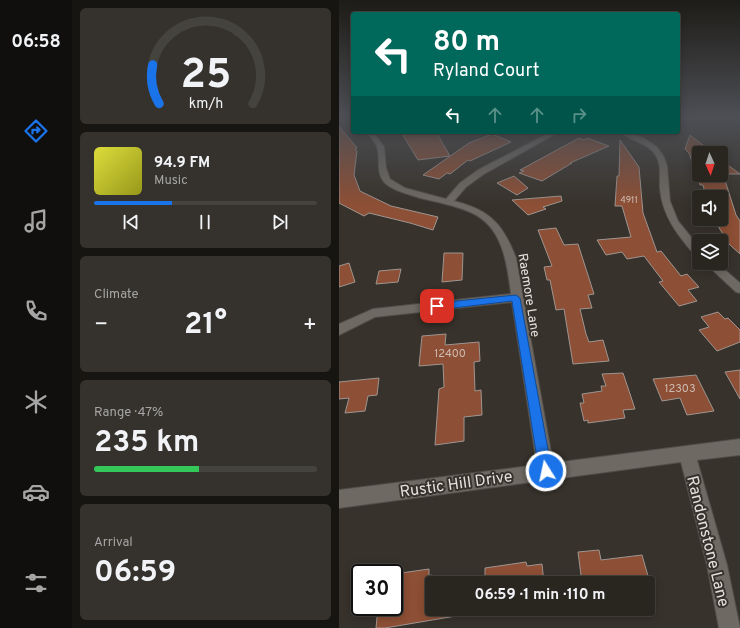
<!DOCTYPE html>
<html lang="en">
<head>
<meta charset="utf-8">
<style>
	body { margin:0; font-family:Overpass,sans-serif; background:#35322d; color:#f1f3f6; height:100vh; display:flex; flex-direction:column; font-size:15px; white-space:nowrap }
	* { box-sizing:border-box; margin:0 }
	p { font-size:13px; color:#a5a5a5 }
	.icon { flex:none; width:22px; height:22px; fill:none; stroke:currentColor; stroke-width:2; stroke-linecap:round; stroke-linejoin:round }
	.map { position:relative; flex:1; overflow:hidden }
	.sheet { display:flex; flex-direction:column; gap:8px; padding:8px; background:#171512; width:267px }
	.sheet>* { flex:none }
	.banner { position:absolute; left:12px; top:12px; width:329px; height:122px; border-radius:4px; box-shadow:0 2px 10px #0003,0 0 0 1px #45433e; background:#00695c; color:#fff; overflow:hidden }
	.needle { width:26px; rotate:177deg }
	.fabs { position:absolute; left:353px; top:146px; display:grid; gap:8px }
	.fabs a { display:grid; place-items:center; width:36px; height:36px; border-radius:4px; background:#292620; box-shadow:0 2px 10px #0003,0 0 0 1px #45433e; font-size:20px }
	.speed { position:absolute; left:12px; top:564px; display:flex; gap:8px; font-size:20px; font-weight:700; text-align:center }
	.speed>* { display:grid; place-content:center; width:52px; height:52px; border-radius:50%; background:#292620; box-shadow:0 2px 10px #0003,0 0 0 1px #45433e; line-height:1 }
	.speed .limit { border:2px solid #111; border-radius:6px; background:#fff; color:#111 }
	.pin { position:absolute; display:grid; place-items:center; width:34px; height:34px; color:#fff; margin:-17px; border-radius:8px; box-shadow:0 2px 6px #0006 }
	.me { position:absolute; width:44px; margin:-22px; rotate:350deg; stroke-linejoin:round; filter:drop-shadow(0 0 3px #0008) }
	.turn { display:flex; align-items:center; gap:14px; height:84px; padding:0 16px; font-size:18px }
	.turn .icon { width:52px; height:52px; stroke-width:2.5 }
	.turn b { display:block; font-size:28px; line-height:34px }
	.lanes { display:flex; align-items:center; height:38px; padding:0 16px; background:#0003; justify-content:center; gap:20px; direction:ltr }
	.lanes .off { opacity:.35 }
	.big { font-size:30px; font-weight:700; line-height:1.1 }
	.sheet .card { flex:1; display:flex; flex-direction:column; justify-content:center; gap:6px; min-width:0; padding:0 14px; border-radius:6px; background:#35322d }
	.sheet .dial { align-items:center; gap:0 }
	.dial svg { height:104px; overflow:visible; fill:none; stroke:#45433e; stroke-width:7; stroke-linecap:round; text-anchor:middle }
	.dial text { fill:#f1f3f6; stroke:none }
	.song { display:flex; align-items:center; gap:12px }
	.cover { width:48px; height:48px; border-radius:6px; background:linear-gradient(135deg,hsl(60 70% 55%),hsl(60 70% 35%)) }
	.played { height:4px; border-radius:2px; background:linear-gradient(90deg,#1a73e8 35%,#45433e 35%) }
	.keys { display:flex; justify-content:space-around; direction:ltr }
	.heat { display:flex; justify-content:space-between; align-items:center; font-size:22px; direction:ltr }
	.charge { height:6px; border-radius:3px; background:linear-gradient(90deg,#34c759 47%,#45433e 0) }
	.trip { position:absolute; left:86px; top:576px; width:230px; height:40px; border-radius:4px; background:#292620; box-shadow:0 2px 10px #0003,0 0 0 1px #45433e; font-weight:700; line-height:40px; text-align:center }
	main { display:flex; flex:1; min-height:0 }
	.menu { display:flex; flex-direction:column; width:72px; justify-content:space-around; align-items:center; background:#100f0d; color:#a5a5a5 }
	.menu .icon { width:28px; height:28px }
	.menu .active { color:#1a73e8 }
	.menu b { font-size:18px; color:#f1f3f6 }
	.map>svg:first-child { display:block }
</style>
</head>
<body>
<main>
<nav class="menu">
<b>06:58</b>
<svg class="icon active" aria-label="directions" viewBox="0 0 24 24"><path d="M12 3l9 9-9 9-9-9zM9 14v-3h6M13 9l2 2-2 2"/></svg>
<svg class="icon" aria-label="music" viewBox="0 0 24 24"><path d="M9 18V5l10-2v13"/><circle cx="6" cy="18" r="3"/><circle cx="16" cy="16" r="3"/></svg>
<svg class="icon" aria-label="phone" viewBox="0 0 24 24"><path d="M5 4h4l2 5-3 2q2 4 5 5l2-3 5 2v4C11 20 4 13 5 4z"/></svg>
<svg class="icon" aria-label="climate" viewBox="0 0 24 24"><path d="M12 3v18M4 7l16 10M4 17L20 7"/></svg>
<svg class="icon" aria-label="car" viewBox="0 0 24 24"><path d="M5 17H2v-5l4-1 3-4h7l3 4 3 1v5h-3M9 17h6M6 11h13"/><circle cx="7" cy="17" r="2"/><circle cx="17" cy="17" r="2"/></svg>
<svg class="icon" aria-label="filters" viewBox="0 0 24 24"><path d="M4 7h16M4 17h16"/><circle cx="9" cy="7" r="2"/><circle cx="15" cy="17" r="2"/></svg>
</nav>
<section class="sheet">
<div class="card dial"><svg viewBox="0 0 100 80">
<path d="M14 69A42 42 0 1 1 86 69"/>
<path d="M14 69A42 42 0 0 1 9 39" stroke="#1a73e8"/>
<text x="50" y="56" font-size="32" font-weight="700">25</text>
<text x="50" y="72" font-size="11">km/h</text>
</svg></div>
<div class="card">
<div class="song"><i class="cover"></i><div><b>94.9 FM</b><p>Music</p></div></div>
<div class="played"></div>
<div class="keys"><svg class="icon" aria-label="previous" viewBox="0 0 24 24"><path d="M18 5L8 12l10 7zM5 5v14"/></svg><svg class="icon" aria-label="pause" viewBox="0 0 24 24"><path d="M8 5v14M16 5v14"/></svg><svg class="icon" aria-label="next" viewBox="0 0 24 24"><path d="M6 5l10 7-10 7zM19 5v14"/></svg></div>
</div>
<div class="card"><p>Climate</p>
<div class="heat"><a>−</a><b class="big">21°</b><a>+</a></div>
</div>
<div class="card"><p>Range · 47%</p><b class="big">235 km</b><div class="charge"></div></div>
<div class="card"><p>Arrival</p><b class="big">06:59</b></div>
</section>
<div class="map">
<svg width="401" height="628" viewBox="0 0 401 628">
	<rect width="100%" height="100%" fill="#37322b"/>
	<g fill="#8d4f35" stroke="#9f9591">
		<polygon points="0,126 18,148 16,149 18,151 15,175 21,191 52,206 99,217 94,230 71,223 30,213 25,216 0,203"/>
		<polygon points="62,132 97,132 111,156 79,160"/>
		<polygon points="153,134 172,142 131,161 129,160 111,174 108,173 100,179 84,175 130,143"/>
		<polygon points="351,135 374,153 360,153 360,175 382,175 382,160 401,174 384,174 397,215 401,221 401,254 390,244 376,221 382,219 382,197 367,197 364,185 361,185 350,153 346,149"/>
		<polygon points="240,138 245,140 248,138 270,146 231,163 233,163 203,181 180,173 185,171 181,170"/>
		<polygon points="281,140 300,167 304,213 318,252 322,251 342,276 348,274 360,287 349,290 358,301 340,306 320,282 324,281 305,256 288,259 283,252 267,255 258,240 292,237 283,206 276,206 278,176 280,176"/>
		<polygon points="175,176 189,188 178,195 158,183"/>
		<polygon points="222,196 223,201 204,207 207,209 189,215 173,200"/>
		<polygon points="217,228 225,245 239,244 255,294 249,295 253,308 241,309 247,334 250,342 264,340 270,361 234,364 225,309 217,310 211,280 208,280 205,267 213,266 199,230"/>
		<polygon points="105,253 124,253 123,280 103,282"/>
		<polygon points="10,263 16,282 0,287 0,266"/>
		<polygon points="62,269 59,282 37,284 40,271"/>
		<polygon points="379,312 386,319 389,318 401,330 401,342 378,351 360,330 370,327 362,317"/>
		<polygon points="107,334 106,345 140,342 141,361 135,362 136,391 142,390 143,415 125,417 125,441 96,445 100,389 105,387 104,364 80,366 83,336"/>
		<polygon points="401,370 401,399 386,372"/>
		<polygon points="284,373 296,409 284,410 286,418 249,423 249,420 245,421 241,403 245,403 243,394 263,391 262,386 267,386 263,374"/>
		<polygon points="357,375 375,411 348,415 341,398 323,401 314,379"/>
		<polygon points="40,378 38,395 29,396 26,411 6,413 10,398 0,399 0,382"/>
		<polygon points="260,550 262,560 303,555 311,583 243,583 239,552"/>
		<polygon points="187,562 188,566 203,564 205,583 146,583 146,568"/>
		<polygon points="90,569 90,576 93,575 93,609 116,609 117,616 46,628 37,628 39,607 55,607 55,574"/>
	</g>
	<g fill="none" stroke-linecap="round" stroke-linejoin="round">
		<g stroke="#514d48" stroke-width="2">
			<g id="minor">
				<path d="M28 132H34L45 147 47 168 51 179 66 188 107 199 121 183 139 170 212 132H220L145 174 127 187 115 201C151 210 164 224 177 258L214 463 401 439V455L358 460 388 565 401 628H380L368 565 342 462 0 508V490L198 465 173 302 36 317 0 335V324L34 309 172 294C168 263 164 226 131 212 115 205 98 202 81 198 70 194 57 192 47 184 36 174 42 160 38 147 36 141 31 137 28 132Z"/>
				<path d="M282 132H291L306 139 318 147 325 157 328 166 331 201 339 221 360 247V256C354 255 349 247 345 242 332 226 323 210 321 189 320 178 323 165 317 156 309 142 292 142 282 132Z"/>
				<polygon points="366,263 378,263 401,283 401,293 397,292"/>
			</g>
		</g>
		<use href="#minor" fill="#6e6962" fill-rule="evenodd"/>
	</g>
	<linearGradient id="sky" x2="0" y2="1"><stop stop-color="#1e1c18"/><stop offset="0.57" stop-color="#4d4f55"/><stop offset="1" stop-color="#4d4f55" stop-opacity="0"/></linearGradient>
	<rect width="401" height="205" fill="url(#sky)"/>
	<polygon fill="#1a73e8" stroke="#114b97" points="177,295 181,298 213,471 211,476 207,477 202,476 200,471 173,301 98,310 93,306 98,303"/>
	<g text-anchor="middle" stroke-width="4" stroke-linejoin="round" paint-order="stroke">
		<g font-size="9" fill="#cebcb3">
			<text x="290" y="203">4911</text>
		</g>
		<g font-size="11" fill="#cebcb3">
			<text x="111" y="357">12400</text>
			<text x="341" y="392">12303</text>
		</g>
		<g font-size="13" fill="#e4e1dd" stroke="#37322b">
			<text transform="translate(191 295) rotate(81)" y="5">Raemore Lane</text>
		</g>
		<g font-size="16" fill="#e4e1dd" stroke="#37322b">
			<text transform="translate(117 483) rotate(-8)" y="6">Rustic Hill Drive</text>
			<text transform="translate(370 541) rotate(76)" y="6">Randonstone Lane</text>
		</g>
	</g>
</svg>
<div class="fabs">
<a><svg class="needle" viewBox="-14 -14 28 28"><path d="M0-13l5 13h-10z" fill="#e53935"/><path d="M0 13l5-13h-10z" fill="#a5a5a5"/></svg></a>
<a><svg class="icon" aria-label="sound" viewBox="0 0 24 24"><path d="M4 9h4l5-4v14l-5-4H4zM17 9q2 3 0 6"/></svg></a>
<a><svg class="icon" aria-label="layers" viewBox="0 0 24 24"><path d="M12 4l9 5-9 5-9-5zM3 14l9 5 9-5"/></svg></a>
</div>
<div class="speed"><div class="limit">30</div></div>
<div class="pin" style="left:98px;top:306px;background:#d93025"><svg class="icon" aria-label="arrive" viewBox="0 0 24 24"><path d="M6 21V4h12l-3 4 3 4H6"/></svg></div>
<svg class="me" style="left:207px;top:471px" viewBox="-20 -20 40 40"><circle r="17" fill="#1a73e8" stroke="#fff" stroke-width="3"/><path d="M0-11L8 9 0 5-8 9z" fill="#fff"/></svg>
<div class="trip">06:59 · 1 min · 110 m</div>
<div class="banner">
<div class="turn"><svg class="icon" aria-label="left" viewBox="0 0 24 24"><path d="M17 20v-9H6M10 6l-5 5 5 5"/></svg><div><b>80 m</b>Ryland Court</div></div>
<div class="lanes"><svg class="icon" aria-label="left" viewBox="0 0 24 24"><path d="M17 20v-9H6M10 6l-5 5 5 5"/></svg><svg class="icon off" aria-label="ahead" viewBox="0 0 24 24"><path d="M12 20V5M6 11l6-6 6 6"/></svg><svg class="icon off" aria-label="ahead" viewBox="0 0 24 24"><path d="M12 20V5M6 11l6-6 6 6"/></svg><svg class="icon off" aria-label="right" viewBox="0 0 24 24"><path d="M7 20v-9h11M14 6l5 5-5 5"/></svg></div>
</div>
</div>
</main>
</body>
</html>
